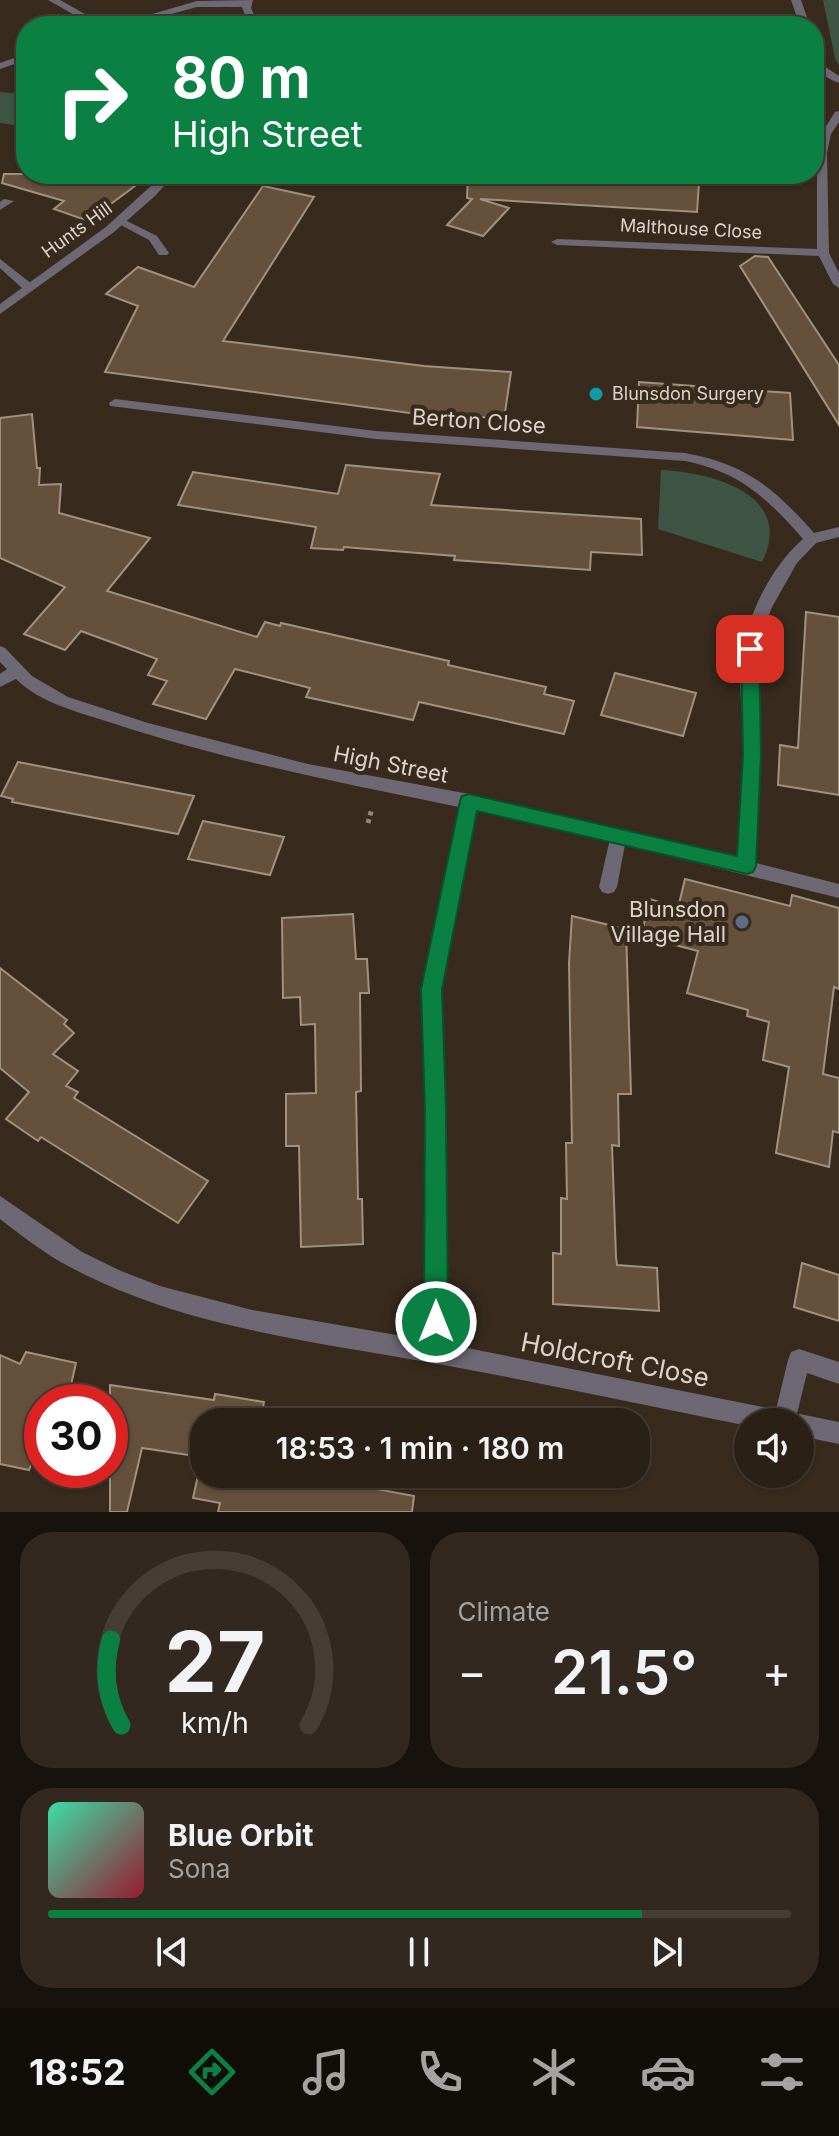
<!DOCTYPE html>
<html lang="en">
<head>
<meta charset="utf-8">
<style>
	body { margin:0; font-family:Inter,sans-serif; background:#32281f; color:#f1f3f6; height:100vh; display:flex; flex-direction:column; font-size:30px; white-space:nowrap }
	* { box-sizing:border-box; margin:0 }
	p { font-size:26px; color:#a5a3a1 }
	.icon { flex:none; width:44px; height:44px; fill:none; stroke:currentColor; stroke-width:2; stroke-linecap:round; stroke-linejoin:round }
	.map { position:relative; height:1512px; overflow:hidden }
	.side { display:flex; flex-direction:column; gap:20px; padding:20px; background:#17120c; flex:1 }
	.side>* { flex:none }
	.banner { position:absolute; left:16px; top:16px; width:808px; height:168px; border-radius:32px; box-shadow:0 2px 6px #0004,0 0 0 2px #463e35; background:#0b8043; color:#fff; overflow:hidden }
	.tools { position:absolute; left:734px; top:1408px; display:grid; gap:16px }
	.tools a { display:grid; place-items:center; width:80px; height:80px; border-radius:50%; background:#2a2016; box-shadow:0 2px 6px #0004,0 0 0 2px #463e35; font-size:40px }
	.speed { position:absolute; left:24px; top:1384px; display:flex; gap:16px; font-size:40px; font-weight:700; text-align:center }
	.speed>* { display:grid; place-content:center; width:104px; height:104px; border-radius:50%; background:#2a2016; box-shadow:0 2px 6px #0004,0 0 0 2px #463e35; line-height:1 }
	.speed .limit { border:12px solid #d22; background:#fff; color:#111 }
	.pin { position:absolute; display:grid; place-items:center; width:68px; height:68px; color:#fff; margin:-34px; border-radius:16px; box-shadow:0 4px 12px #0006 }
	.me { position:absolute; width:88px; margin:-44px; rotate:0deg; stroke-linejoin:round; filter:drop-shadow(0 0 6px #0008) }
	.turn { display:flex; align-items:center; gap:28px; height:168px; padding:0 24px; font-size:36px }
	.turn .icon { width:104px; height:104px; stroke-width:2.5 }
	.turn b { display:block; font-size:56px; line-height:68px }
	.big { font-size:60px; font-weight:600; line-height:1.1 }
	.side .widget { flex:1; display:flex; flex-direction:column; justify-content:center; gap:12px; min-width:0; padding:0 28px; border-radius:32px; background:#32281f }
	.side .dial { align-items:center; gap:0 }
	.dial svg { height:208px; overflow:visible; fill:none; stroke:#463e35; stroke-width:7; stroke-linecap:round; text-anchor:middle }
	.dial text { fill:#f1f3f6; stroke:none }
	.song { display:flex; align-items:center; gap:24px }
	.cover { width:96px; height:96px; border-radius:12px; background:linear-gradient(135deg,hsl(160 70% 55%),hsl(350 70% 35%)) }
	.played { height:8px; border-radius:4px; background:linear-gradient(90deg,#0b8043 80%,#463e35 80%) }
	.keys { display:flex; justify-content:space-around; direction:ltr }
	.heat { display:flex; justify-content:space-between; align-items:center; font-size:44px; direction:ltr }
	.side .tiles { flex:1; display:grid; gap:20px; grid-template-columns:1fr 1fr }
	.widget:last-child { grid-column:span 2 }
	.trip { position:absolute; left:190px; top:1408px; width:460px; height:80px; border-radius:32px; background:#2a2016; box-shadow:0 2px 6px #0004,0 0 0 2px #463e35; font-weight:600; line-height:80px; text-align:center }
	.menu { display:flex; height:128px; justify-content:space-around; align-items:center; background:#110d09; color:#a5a3a1 }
	.menu .icon { width:56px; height:56px }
	.menu .selected { color:#0b8043 }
	.menu b { font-size:36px; color:#f1f3f6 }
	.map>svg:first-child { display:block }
</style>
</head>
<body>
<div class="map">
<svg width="839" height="1512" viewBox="0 0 839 1512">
	<rect width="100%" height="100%" fill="#382b1e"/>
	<g fill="#3e5444">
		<polygon points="823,0 839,0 839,65 835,58"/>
		<polygon points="0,92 26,94 26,127 0,123"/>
		<path d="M661 470C710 472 796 494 762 562L658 529Z"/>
	</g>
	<g fill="#64503b" stroke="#a09180" stroke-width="2">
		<polygon points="4,174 151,174 88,221 54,209 64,201 2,183"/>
		<polygon points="468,174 586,174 699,183 697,212 480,199 509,208 483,236 447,225 472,199 467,198"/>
		<polygon points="263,186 314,197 223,341 424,366 511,372 504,419 456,415 454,419 105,372 138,306 106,294 138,267 194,287"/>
		<polygon points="755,256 768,257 839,365 839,425 740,266"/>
		<polygon points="639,382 790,393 793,440 637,427"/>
		<polygon points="32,414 37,468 40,468 39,485 61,484 59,513 150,538 107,591 257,637 265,622 280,626 281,623 449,661 448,665 546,687 544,694 574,701 564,734 419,702 413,720 306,697 310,688 235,669 206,719 153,704 167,681 148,675 157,659 81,631 65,650 24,634 65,587 0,558 0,418"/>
		<polygon points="346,465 440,474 431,505 641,519 642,555 591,552 590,570 454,560 455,556 344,547 343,550 311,548 316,527 178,505 193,472 338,494"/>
		<polygon points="806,612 839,617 839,795 778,785 780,745 798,748"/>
		<polygon points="615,673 696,693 683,736 601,715"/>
		<polygon points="18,762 194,796 178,834 12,802 13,799 1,796"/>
		<polygon points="203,821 284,837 270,875 188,859"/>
		<polygon points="685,879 790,906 792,895 839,908 839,989 834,987 823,1074 839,1078 839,1133 833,1131 829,1167 776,1153 789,1067 763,1060 769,1022 747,1016 748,1010 687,993 698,951 641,936 650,899 678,908"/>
		<polygon points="353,914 356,959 367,959 369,993 360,993 361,1091 356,1092 358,1199 362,1199 363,1244 301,1247 299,1146 286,1146 286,1094 316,1093 315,1024 301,1025 300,997 283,998 282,918"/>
		<polygon points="572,916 626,929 631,1094 618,1094 619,1146 612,1145 616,1257 617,1265 657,1268 659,1311 553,1304 553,1253 561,1254 561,1198 567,1199 566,1143 572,1143 569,963"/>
		<polygon points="0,968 67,1020 64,1024 74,1033 53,1054 78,1071 66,1086 78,1092 74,1098 208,1181 178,1223 41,1137 38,1141 6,1119 29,1092 0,1068"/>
		<polygon points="802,1263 839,1275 839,1321 794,1307"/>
		<polygon points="26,1352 76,1363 67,1402 42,1402 42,1457 35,1455 29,1470 0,1464 0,1355 20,1364"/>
		<polygon points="110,1385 214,1400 215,1394 264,1402 260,1422 204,1422 204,1474 296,1474 414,1496 412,1512 218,1512 220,1503 193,1498 202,1457 142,1448 127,1512 110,1512"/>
	</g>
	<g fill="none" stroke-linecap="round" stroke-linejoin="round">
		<polyline stroke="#91867b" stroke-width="5" stroke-dasharray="4 4" stroke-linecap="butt" points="368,823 372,808"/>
		<g fill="#6d6873" fill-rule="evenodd">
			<polygon points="4,199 14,201 0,210 0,202"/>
			<polygon points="121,218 157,236 169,253 167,255 159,255 149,240 117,223 117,219"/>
			<polygon points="0,259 32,284 32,290 24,290 0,268"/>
			<polygon points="618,832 624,834 626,839 617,887 614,892 608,894 602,892 599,887 610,839 612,834"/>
			<polygon points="799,1349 839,1362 839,1384 807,1373 795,1422 773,1422 788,1360 791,1352"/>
		</g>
		<g fill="#6d6873" fill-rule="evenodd">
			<polygon points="48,0 60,0 106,26 94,26"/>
			<polygon points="253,0 251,8 259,26 249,26 242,7 197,7 127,26 111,26 197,1"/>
			<polygon points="791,0 801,0 810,26 800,26"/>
			<path d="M814 51 817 52 827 68 839 76V83C823 77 814 69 814 51Z"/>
			<polygon points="26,54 26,60 0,69 0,63"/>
			<polygon points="839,111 839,122 831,134 827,153 829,253 839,273 839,288 833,284 819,256 557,245 551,242 557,239 817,249 817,153 821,134 835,112"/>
			<polygon points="164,174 175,174 155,196 114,232 0,314 0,304 106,227"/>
			<path d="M115 399 376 431 685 453C746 464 774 488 814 533L839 527V537L816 543 797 563 772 607 760 638 755 676 760 756 756 863 839 884V898L534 823 475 811 440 989 446 1112 447 1344 783 1411 792 1418 800 1414 839 1422V1444L800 1436V1422H748V1426C645 1405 542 1383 438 1364 313 1341 184 1328 70 1267 45 1254 22 1236 0 1219V1196L82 1252 121 1271 160 1286 252 1310 425 1340 426 1112 422 989 459 807C342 783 223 760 109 722 78 712 40 703 16 679L0 687V674L7 669 0 662V646L5 648 32 676 68 697 148 723 308 764 469 794 739 859C740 825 744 790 744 755 744 728 740 702 740 675 741 628 767 570 803 539 767 498 740 472 685 461L376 439 110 406 109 403Z"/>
		</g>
	</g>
	<polygon fill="#0b8043" stroke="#07532c" stroke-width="2" points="750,642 759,649 761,755 756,866 753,872 747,874 477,811 442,989 446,1112 448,1322 444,1331 436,1334 427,1331 424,1322 425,1112 421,989 460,801 462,796 469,794 737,856 743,755 741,649"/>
	<circle fill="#0f9aa8" stroke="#382b1e" stroke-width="3" cx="596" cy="394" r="8"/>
	<circle fill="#5c6f8a" stroke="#382b1e" stroke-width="3" cx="742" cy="922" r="8"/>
	<g text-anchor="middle" stroke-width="8" stroke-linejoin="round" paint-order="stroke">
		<g font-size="18" fill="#dcd4cb" stroke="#382b1e">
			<text transform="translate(691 229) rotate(3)" y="6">Malthouse Close</text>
			<text transform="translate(77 230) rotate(-36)" y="6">Hunts Hill</text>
		</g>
		<g font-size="18" fill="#dcd4cb" stroke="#382b1e" text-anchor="start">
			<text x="612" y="400">Blunsdon Surgery</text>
		</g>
		<g font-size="22" fill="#dcd4cb" stroke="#382b1e">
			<text transform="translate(479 421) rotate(4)" y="8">Berton Close</text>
			<text transform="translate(391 764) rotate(11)" y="8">High Street</text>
		</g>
		<g font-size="22" fill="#dcd4cb" stroke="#382b1e" text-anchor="end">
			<text x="726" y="917">Blunsdon<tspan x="726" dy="25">Village Hall</tspan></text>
		</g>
		<g font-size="26" fill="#dcd4cb" stroke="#382b1e">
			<text transform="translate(615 1360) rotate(11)" y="9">Holdcroft Close</text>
		</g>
	</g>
</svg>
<div class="tools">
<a><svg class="icon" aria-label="sound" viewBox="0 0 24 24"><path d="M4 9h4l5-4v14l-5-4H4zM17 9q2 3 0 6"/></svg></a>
</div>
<div class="speed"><div class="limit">30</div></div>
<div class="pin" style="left:750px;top:649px;background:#d93025"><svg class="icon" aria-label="arrive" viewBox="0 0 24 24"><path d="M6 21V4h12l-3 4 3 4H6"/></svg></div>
<svg class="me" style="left:436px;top:1322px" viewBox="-20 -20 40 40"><circle r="17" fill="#0b8043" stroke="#fff" stroke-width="3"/><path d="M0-11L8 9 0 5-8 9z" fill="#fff"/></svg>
<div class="trip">18:53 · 1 min · 180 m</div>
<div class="banner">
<div class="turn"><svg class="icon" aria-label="right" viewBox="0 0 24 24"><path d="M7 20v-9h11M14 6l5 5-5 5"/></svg><div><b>80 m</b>High Street</div></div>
</div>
</div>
<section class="side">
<div class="tiles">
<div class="widget dial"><svg viewBox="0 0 100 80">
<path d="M14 69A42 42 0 1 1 86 69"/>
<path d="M14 69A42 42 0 0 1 10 36" stroke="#0b8043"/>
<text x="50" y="56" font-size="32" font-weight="700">27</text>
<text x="50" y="72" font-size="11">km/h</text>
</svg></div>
<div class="widget"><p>Climate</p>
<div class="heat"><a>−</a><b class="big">21.5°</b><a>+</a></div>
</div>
<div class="widget">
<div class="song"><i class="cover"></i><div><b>Blue Orbit</b><p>Sona</p></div></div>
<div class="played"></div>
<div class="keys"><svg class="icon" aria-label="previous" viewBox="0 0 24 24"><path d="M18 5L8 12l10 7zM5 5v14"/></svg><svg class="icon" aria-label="pause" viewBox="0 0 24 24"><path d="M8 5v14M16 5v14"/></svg><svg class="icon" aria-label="next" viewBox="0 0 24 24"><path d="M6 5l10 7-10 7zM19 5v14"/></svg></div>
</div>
</div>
</section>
<nav class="menu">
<b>18:52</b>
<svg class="icon selected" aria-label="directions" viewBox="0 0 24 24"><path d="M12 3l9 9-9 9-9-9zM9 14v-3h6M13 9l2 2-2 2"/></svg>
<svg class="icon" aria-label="music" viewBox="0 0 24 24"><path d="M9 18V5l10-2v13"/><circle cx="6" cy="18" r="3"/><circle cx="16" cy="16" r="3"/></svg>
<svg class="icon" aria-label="phone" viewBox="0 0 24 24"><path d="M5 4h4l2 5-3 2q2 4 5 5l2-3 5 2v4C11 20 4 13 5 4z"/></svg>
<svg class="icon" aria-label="climate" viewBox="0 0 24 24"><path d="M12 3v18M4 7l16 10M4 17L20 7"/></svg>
<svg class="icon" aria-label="car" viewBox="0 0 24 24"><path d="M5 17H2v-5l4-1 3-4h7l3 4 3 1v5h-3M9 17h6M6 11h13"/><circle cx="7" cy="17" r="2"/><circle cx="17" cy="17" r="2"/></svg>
<svg class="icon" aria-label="filters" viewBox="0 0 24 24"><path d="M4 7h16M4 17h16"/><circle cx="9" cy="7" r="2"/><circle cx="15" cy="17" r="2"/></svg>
</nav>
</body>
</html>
